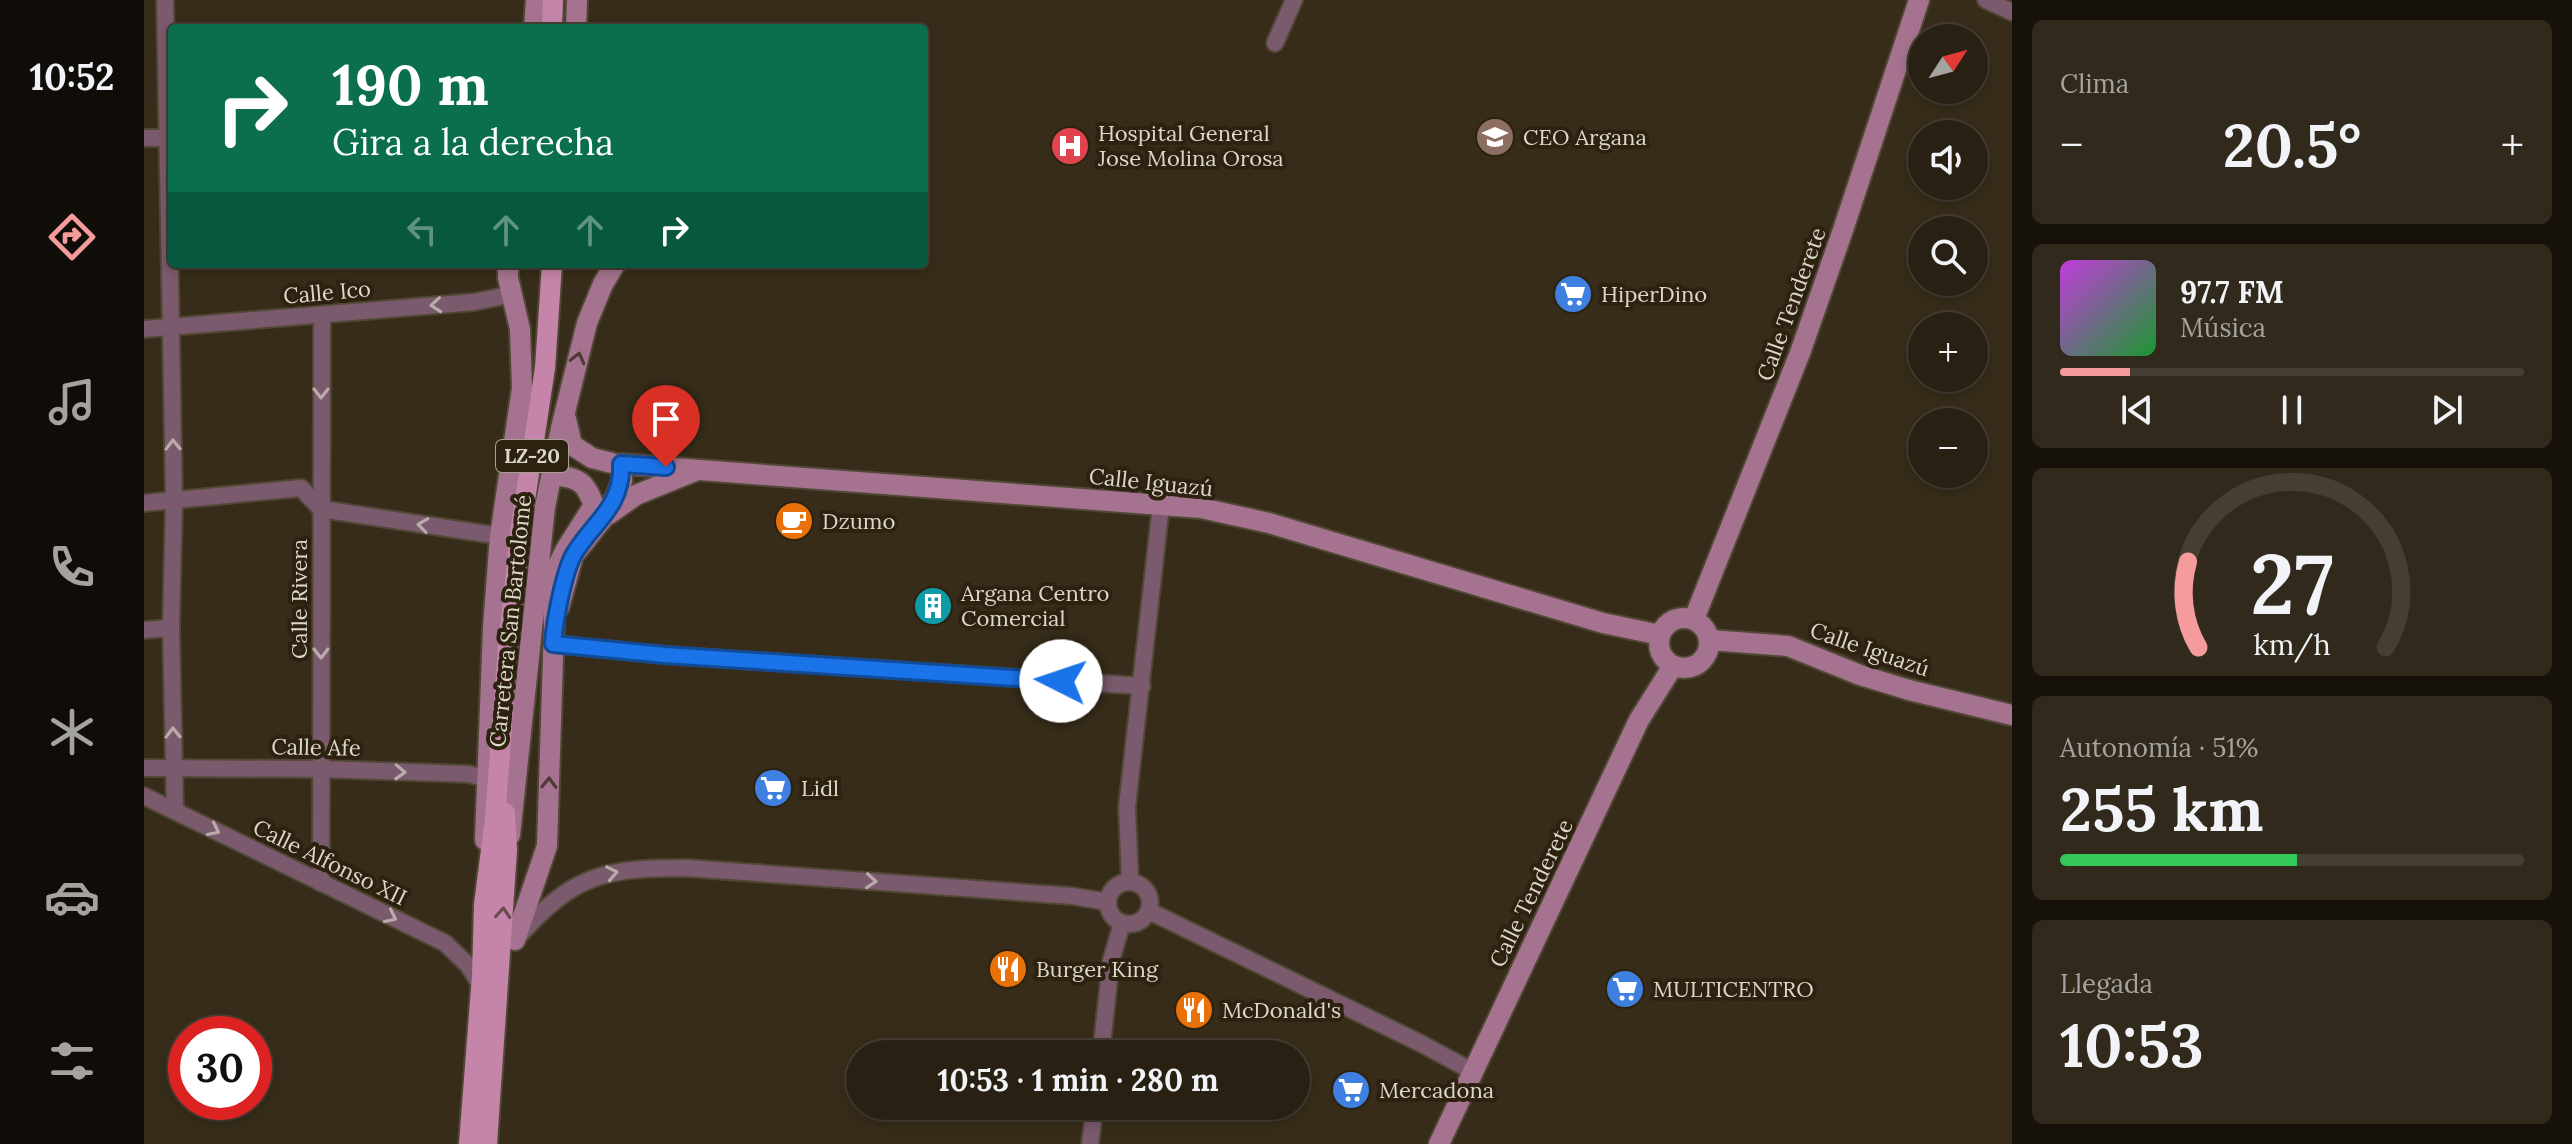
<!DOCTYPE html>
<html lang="es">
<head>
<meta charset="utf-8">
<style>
	body { margin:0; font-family:Lora,serif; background:#30291c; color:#f1f3f6; height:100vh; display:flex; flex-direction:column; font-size:30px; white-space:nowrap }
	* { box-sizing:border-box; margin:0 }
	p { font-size:26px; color:#a5a3a0 }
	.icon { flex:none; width:44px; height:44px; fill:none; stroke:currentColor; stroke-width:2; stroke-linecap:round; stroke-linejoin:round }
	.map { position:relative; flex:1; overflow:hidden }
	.side { display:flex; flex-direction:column; gap:20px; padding:20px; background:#16120a; width:560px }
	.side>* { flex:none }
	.banner { position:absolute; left:24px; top:24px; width:760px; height:244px; border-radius:8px; box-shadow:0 4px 12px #0003,0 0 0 2px #443e33; background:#0b6e4f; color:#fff; overflow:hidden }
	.needle { width:52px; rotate:54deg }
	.controls { position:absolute; left:1764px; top:24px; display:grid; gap:16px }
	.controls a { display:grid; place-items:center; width:80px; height:80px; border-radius:50%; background:#282113; box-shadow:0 4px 12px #0003,0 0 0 2px #443e33; font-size:40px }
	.speed { position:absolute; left:24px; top:1016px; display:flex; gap:16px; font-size:40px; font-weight:700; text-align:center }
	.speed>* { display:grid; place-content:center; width:104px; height:104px; border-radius:50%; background:#282113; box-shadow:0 4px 12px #0003,0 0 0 2px #443e33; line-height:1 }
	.speed .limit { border:12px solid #d22; background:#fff; color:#111 }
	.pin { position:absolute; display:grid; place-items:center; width:68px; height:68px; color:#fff; margin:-82px -34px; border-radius:50% 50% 50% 0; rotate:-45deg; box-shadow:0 0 8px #0007 }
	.pin .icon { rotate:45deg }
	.me { position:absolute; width:88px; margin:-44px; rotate:274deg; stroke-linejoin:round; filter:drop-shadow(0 0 6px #0008) }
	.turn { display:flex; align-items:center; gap:28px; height:168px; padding:0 32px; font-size:36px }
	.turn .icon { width:104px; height:104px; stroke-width:2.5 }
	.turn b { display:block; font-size:56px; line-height:68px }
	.lanes { display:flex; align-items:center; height:76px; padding:0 32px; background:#0003; justify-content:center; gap:40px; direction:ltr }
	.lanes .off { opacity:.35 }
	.big { font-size:60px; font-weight:700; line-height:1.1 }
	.side .widget { flex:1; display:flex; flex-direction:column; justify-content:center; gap:12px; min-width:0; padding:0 28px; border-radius:12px; background:#30291c }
	.side .dial { align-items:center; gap:0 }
	.dial svg { height:208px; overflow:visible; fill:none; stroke:#443e33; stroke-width:7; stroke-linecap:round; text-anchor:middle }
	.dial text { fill:#f1f3f6; stroke:none }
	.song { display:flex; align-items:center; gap:24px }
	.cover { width:96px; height:96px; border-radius:12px; background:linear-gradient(135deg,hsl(290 70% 55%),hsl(130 70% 35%)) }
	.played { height:8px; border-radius:4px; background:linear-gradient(90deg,#f59b9c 15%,#443e33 15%) }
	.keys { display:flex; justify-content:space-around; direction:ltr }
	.heat { display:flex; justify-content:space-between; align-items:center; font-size:44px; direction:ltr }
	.charge { height:12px; border-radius:6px; background:linear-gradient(90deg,#34c759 51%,#443e33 0) }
	.trip { position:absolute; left:702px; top:1040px; width:464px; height:80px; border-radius:40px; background:#282113; box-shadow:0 4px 12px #0003,0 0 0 2px #443e33; font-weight:700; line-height:80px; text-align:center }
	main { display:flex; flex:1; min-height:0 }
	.menu { display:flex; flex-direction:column; width:144px; justify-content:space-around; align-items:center; background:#100d08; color:#a5a3a0 }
	.menu .icon { width:56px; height:56px }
	.menu .selected { color:#f59b9c }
	.menu b { font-size:36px; color:#f1f3f6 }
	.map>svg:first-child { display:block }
</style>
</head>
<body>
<main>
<nav class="menu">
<b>10:52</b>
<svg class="icon selected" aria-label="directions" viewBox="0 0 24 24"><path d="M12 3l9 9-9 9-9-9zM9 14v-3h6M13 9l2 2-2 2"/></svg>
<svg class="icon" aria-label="music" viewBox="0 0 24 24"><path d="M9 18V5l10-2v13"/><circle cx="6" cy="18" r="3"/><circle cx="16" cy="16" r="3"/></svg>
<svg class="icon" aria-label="phone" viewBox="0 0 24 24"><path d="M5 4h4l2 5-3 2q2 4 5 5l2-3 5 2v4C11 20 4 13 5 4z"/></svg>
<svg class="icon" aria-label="climate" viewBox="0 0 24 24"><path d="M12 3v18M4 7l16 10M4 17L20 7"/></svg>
<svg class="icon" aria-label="car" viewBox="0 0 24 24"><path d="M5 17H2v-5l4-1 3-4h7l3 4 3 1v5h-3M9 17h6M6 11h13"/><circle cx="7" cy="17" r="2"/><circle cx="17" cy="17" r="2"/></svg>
<svg class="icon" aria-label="filters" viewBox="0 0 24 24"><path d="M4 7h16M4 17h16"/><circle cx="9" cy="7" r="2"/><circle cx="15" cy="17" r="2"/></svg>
</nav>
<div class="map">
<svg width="1868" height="1144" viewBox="0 0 1868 1144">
	<rect width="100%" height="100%" fill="#362c19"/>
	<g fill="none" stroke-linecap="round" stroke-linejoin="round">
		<g stroke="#514735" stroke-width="20">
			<g id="street">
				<polyline points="21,0 30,500 27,628 31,811"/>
				<polyline points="1842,0 1868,12"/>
				<polyline points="1131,43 1150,0"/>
				<polyline points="0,138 28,138"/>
				<polyline points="0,329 331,302 369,294"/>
				<polyline points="0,503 157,488 177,509 356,536"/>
				<polyline points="0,630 27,628"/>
				<polyline points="409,644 521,655 998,686"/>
				<polyline points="0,768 178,769 325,774 343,779"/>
				<polyline points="0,796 301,943 324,965 337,986"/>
				<polyline points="986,881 983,807 1017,505"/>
				<circle cx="985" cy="903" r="21"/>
				<polyline points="177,883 178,315"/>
				<polyline points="1005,911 1278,1044 1328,1071"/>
				<path d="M374 937C430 874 460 868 543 868L928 896 964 902"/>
				<polyline points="957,1054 967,961 978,923"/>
				<polyline points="946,1144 951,1106"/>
			</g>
		</g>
		<g stroke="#514735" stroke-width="24">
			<g id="secondary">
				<polyline points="390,28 392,0"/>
				<polyline points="432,28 433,0"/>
				<polyline points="422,419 428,445 448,458 468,463"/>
				<polyline points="477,464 1057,508 1125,523 1459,623 1516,635"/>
				<polyline points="465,514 492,495 551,471"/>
				<polyline points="415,607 429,556 460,517 471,498 478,481 477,464"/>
				<circle cx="1540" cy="643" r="25"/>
				<polyline points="1550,619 1656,353 1699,230 1775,0"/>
				<polyline points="1566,640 1644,646 1716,675 1765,690 1868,715"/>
				<polyline points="366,835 401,507 417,428 443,323 459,284 471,264"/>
				<polyline points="341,840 349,628 356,536 378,388 376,329 364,278 364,264"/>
				<path d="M371 940 403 846 410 627 408 577 422 549 450 505C442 486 439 479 417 476"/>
				<polyline points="1295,1144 1495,720 1529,666"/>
			</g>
		</g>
		<g stroke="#514735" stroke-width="24">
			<g id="primary">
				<polyline points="408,28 409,0"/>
				<polyline points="325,1144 338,976 340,905 351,819 364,647 376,533 401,368 408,264"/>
				<polyline points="343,1144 363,850 361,813"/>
			</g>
		</g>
		<use href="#street" stroke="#7a5a6c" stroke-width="16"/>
		<use href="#secondary" stroke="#a5738f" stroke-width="20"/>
		<use href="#primary" stroke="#c585aa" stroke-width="20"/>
	</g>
	<defs><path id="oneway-chevron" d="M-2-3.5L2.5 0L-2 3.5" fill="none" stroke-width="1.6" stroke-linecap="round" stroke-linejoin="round" transform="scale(2)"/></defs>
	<g stroke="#baabaa">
		<use href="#oneway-chevron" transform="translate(292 305) rotate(175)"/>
		<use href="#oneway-chevron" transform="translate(177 393) rotate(90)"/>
		<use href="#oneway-chevron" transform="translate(29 445) rotate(-91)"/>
		<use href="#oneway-chevron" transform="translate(279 525) rotate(-172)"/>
		<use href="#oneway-chevron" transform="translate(177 653) rotate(90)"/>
		<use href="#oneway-chevron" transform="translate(29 733) rotate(-91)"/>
		<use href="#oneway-chevron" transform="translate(256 772) rotate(2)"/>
		<use href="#oneway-chevron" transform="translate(70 830) rotate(26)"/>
		<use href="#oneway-chevron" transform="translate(468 873) rotate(-11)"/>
		<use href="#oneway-chevron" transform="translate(727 881) rotate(4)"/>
		<use href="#oneway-chevron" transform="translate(247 917) rotate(26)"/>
	</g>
	<g stroke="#503a35">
		<use href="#oneway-chevron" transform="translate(434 358) rotate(-76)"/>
		<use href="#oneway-chevron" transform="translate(405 783) rotate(-88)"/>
	</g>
	<use stroke="#694a4d" href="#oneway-chevron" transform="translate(359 913) rotate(-86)"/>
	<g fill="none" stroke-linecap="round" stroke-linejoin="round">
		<g stroke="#114b97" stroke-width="20">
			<path id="route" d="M522 467 477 464C479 507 449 522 430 554 420 571 410 624 409 644L521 655 917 681"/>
		</g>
		<use href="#route" stroke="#1a73e8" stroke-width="14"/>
	</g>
	<defs>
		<g id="school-disc" transform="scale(2)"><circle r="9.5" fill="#8d6e63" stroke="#2c220f"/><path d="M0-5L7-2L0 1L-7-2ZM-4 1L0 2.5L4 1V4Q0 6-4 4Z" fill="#fff"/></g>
		<g id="hospital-disc" transform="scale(2)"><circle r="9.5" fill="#e0444e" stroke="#2c220f"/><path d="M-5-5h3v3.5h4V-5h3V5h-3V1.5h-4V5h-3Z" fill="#fff"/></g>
		<g id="supermarket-disc" transform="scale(2)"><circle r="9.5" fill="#3f7fe0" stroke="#2c220f"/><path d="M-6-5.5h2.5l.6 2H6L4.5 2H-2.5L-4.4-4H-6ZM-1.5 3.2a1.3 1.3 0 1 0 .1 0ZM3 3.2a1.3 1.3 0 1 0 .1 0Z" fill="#fff"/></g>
		<g id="cafe-disc" transform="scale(2)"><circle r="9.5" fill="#e8710a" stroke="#2c220f"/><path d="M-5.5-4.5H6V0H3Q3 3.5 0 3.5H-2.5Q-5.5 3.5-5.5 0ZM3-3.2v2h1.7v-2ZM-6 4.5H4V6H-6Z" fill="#fff"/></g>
		<g id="building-disc" transform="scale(2)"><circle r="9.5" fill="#0f9aa8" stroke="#2c220f"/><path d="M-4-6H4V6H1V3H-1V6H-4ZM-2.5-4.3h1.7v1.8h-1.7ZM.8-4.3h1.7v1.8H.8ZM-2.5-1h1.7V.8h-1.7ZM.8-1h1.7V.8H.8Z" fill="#fff"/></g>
		<g id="restaurant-disc" transform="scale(2)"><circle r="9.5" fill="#e8710a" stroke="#2c220f"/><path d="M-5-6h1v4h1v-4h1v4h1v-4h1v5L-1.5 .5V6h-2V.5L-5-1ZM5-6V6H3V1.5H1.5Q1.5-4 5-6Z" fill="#fff"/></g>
	</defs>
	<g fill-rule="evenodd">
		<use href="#school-disc" x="1351" y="137"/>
		<use href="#hospital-disc" x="926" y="146"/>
		<use href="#supermarket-disc" x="1429" y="294"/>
		<use href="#cafe-disc" x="650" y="521"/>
		<use href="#building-disc" x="789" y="606"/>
		<use href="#supermarket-disc" x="629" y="788"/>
		<use href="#restaurant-disc" x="864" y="969"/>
		<use href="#supermarket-disc" x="1481" y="989"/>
		<use href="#restaurant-disc" x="1050" y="1010"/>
		<use href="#supermarket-disc" x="1207" y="1090"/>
	</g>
	<g text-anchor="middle" stroke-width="8" stroke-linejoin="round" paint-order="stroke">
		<rect fill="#2c220f" stroke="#a8a193" stroke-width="2" x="352" y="440" width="72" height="32" rx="6"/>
		<g font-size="20" font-weight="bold" fill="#ddd7cb">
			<text x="388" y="463">LZ-20</text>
		</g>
		<g font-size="22" fill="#ddd7cb" stroke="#2c220f" text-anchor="start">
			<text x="954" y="141">Hospital General<tspan x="954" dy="25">Jose Molina Orosa</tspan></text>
			<text x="1379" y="145">CEO Argana</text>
			<text x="1457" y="302">HiperDino</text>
			<text x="678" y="529">Dzumo</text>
			<text x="817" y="601">Argana Centro<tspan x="817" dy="25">Comercial</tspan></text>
			<text x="657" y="796">Lidl</text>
			<text x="892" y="977">Burger King</text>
			<text x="1509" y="997">MULTICENTRO</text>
			<text x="1078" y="1018">McDonald's</text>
			<text x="1235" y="1098">Mercadona</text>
		</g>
		<g font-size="22" fill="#ddd7cb" stroke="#2c220f">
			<text transform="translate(183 292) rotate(-5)" y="8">Calle Ico</text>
			<text transform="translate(1647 304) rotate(-70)" y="8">Calle Tenderete</text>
			<text transform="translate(1007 482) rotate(6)" y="8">Calle Iguazú</text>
			<text transform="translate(155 599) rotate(-90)" y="8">Calle Rivera</text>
			<text transform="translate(366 621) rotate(-84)" y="8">Carretera San Bartolomé</text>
			<text transform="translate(1726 649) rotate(19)" y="8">Calle Iguazú</text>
			<text transform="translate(172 747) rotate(1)" y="8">Calle Afe</text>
			<text transform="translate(186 862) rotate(26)" y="8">Calle Alfonso XII</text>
			<text transform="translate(1387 893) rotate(-64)" y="8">Calle Tenderete</text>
		</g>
	</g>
</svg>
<div class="controls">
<a><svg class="needle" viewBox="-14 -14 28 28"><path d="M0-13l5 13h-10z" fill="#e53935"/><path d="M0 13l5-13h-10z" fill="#a5a3a0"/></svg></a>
<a><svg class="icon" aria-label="sound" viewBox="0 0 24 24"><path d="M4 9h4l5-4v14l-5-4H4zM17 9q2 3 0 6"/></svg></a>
<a><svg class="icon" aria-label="search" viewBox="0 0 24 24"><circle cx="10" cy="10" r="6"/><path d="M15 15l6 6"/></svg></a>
<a>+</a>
<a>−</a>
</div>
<div class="speed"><div class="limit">30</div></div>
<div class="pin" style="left:522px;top:467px;background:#d93025"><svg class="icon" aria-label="arrive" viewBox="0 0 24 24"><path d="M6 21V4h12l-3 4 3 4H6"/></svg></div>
<svg class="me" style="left:917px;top:681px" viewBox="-20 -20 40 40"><circle r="19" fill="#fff"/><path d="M0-13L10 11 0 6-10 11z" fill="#1a73e8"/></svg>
<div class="trip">10:53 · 1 min · 280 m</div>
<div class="banner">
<div class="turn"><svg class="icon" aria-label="right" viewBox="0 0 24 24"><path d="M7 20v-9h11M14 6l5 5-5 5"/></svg><div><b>190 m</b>Gira a la derecha</div></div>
<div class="lanes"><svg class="icon off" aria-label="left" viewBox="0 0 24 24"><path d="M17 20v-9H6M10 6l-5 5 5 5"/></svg><svg class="icon off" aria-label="ahead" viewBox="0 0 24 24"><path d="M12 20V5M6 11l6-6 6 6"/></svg><svg class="icon off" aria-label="ahead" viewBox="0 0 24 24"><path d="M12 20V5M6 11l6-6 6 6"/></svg><svg class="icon" aria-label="right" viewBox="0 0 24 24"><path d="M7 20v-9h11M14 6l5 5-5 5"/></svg></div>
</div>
</div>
<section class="side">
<div class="widget"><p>Clima</p>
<div class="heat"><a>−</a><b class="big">20.5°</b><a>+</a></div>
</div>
<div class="widget">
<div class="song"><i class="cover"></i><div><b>97.7 FM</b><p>Música</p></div></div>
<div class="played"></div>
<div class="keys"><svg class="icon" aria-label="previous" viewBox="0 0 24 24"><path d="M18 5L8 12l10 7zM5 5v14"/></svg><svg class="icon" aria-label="pause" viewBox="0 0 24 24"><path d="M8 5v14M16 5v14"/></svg><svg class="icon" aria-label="next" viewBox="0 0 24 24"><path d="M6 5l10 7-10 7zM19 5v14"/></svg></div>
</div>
<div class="widget dial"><svg viewBox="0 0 100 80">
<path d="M14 69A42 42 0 1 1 86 69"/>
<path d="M14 69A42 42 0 0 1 10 36" stroke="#f59b9c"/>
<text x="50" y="56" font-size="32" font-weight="700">27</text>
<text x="50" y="72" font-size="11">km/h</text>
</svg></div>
<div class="widget"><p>Autonomía · 51%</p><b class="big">255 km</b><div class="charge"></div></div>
<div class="widget"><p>Llegada</p><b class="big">10:53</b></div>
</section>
</main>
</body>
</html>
